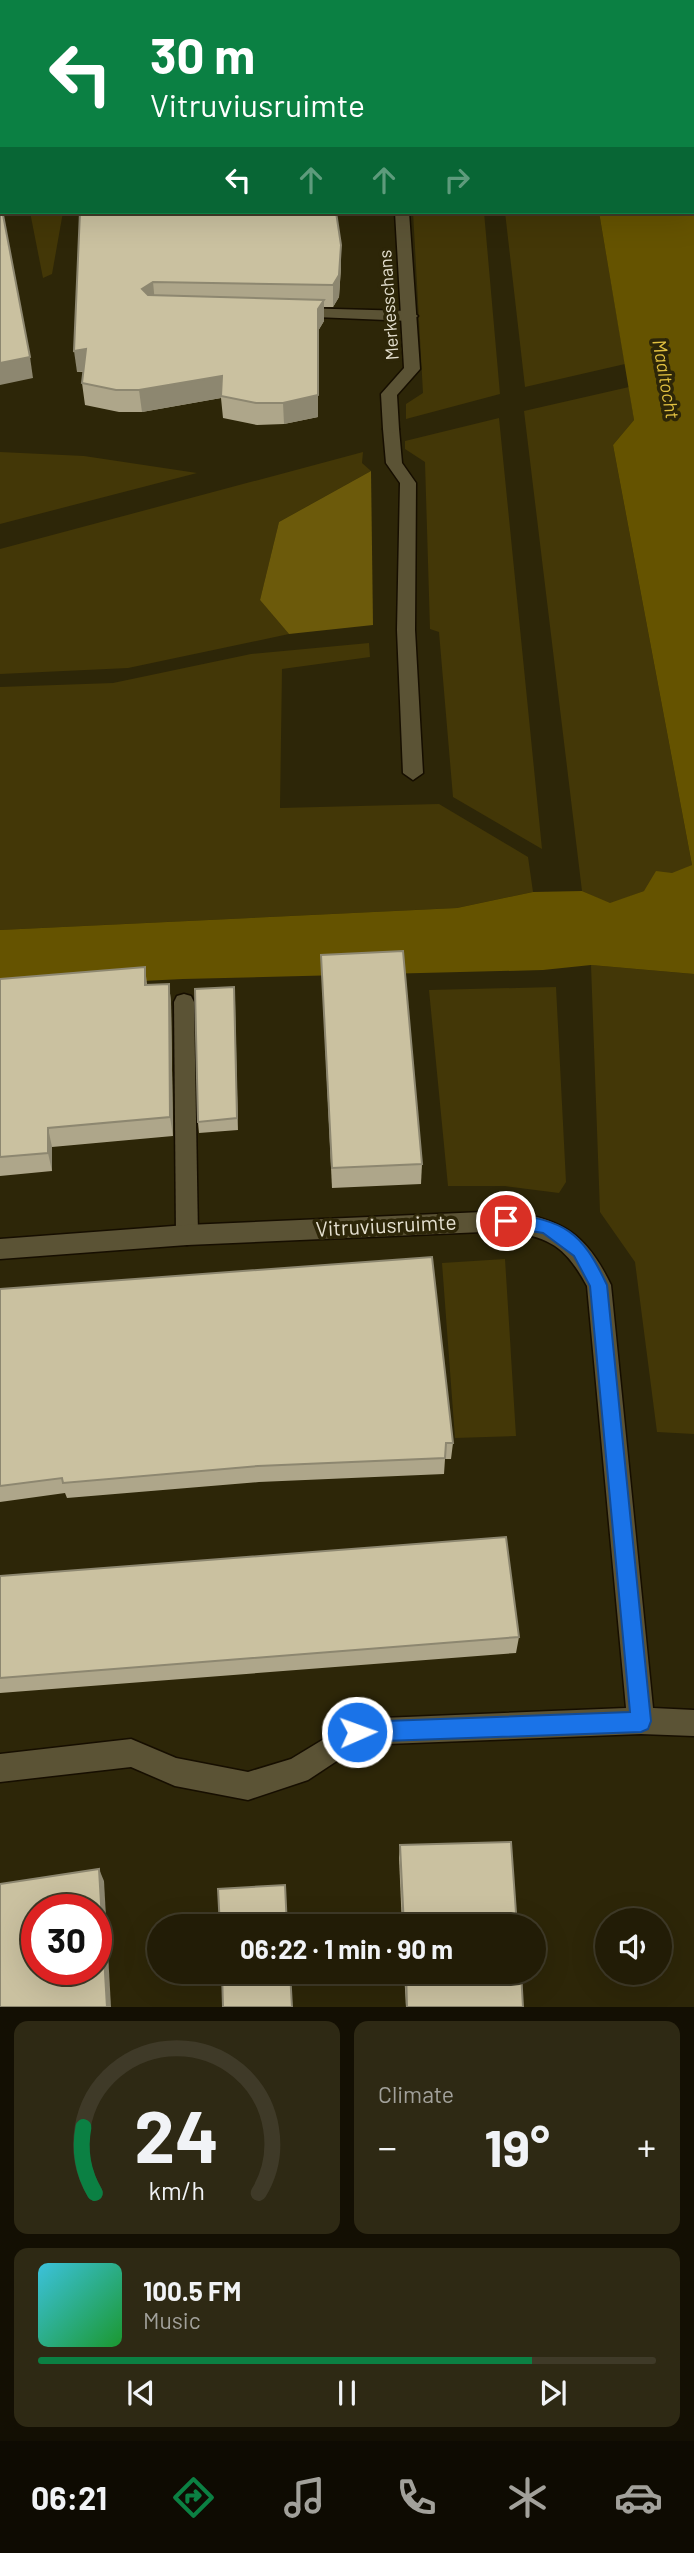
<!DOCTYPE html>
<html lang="en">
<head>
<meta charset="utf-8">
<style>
	body { margin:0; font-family:Barlow,sans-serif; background:#2e2914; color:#f1f3f6; height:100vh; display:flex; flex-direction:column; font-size:26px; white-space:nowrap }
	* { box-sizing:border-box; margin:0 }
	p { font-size:23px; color:#a2a19b }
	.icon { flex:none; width:38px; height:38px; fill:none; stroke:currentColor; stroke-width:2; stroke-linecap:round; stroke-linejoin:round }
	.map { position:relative; height:2007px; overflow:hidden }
	.sheet { display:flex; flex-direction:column; gap:14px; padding:14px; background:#130f03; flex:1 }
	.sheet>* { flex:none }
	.banner { position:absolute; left:0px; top:0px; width:695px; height:214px; box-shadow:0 7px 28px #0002,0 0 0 2px #3f3a28; background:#0b8043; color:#fff; overflow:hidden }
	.buttons { position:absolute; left:595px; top:1908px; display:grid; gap:14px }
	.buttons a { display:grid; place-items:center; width:77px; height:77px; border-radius:50%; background:#221c06; box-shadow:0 7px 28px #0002,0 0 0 2px #3f3a28; font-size:35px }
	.speed { position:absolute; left:21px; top:1894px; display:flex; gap:14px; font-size:35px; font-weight:700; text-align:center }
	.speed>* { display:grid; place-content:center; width:91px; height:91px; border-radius:50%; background:#221c06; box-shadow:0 7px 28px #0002,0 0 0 2px #3f3a28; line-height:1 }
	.speed .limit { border:10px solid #d22; background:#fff; color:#111 }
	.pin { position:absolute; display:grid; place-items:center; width:60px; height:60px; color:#fff; margin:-30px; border:4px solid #fff; border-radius:50%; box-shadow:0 2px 7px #0007 }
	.me { position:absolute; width:77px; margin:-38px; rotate:88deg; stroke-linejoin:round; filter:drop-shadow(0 0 5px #0008) }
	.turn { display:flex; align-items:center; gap:24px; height:147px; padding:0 35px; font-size:32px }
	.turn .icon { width:91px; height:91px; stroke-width:2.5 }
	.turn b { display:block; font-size:49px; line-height:60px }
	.lanes { display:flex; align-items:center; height:66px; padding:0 35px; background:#0003; justify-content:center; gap:35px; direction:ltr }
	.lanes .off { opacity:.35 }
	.big { font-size:52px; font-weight:700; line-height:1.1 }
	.sheet .widget { flex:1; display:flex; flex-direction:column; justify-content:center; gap:10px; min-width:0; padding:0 24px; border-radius:14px; background:#2e2914 }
	.sheet .dial { align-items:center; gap:0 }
	.dial svg { height:182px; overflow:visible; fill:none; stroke:#3f3a28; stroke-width:7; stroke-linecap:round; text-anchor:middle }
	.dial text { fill:#f1f3f6; stroke:none }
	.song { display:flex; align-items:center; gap:21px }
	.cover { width:84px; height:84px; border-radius:10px; background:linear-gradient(135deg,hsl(190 70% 55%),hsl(130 70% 35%)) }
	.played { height:7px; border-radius:4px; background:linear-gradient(90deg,#0b8043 80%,#3f3a28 80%) }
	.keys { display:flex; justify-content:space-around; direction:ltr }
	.heat { display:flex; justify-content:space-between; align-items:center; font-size:38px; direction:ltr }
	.sheet .tiles { flex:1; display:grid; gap:14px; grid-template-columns:1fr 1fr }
	.widget:last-child { grid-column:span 2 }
	.trip { position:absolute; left:147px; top:1914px; width:399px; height:70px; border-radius:35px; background:#221c06; box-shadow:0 7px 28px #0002,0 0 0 2px #3f3a28; font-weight:700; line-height:70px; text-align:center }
	.tabs { display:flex; height:112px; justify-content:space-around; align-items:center; background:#0e0b02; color:#a2a19b }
	.tabs .icon { width:49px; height:49px }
	.tabs .selected { color:#0b8043 }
	.tabs b { font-size:32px; color:#f1f3f6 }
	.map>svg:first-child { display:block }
</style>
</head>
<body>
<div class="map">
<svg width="694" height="2007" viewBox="0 0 694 2007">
	<rect width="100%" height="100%" fill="#2d2608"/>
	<g fill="#433707">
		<polygon points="30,212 63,212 52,274 43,278"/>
		<polygon points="413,212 484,212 500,394 406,419 406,404 423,393"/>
		<polygon points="505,212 599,212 625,364 525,387"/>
		<polygon points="629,387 634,420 613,445 692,865 644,891 610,904 582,891 524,411"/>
		<polygon points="499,418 542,849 453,797 439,632 430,629 425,462 405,449 405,441"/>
		<polygon points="0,452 84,456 197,473 0,524"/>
		<polygon points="363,452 362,463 371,471 279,522 260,600 289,634 128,668 0,674 0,549"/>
		<polygon points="369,643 370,657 282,669 280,808 439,804 528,857 533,892 457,908 0,930 0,687 113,683 251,654"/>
		<polygon points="591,965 694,974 694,1434 657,1432 635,1262 600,1212"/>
		<polygon points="556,987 566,1182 559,1193 505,1186 448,1186 429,990"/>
		<polygon points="505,1259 516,1436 455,1438 442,1263"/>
	</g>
	<polygon fill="#6c5a0b" points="371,471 373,625 289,634 260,600 279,522"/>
	<polygon fill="#655300" points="694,7 694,974 591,965 543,970 183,979 0,988 0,930 457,908 533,892 582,891 610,903 644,891 656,871 672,873 692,865 613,445 634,420 599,212 693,212"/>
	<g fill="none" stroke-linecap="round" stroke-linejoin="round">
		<g stroke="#160e00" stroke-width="3">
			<g id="service">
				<polygon points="297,308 410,311 418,316 410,321 292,316 292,310"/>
				<polygon points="391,424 399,429 402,463 416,483 415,630 423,773 413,780 403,773 397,630 400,483 386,463 383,429"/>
				<polygon points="184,994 191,996 194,1002 198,1235 195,1242 187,1245 179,1242 176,1235 174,1002 177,996"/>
			</g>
		</g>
		<g stroke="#160e00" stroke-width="3">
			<g id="minor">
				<polygon points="378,0 390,0 391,2 378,2"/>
				<polygon points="395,212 409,212 420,369 397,395 399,429 391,434 383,429 381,394 404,368"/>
				<path d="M506 1211C562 1219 586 1233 611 1285L653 1708 694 1710V1736L641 1734 361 1745 308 1780 248 1800 175 1786 131 1767 0 1782V1754L131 1739 176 1758 248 1772 291 1759 357 1719 626 1708 587 1286C566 1247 550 1237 506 1231L187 1245 0 1259V1239L187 1225Z"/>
			</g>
		</g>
		<use href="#service" fill="#5b5335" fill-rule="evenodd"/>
		<use href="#minor" fill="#5b5335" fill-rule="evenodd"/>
	</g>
	<g fill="#aea68a">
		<polygon points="80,212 341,245 341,267 339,297 333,307 324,307 324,321 318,331 318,417 284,424 257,425 223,418 221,398 142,412 119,412 85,405 82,383 84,372 77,372"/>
		<polygon points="321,955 422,1164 421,1184 332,1188"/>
		<polygon points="145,967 147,985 169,984 171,1003 173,1136 52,1147 52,1171 0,1176 0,979"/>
		<polygon points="234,987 238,1130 199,1133 198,1122"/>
		<polygon points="0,1289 453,1443 451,1459 445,1459 444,1474 259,1482 67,1498 65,1493 0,1502"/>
		<polygon points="0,1576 519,1637 516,1653 0,1693"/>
		<polygon points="400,1845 517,1927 402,1927 399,1858"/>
		<polygon points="404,1972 521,1972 523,2007 406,2007"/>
	</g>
	<g fill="#8d8770">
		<polygon points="341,245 341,267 339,297 333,307 333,285"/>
		<polygon points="153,282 155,303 142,289"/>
		<polygon points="324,300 324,321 318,331 318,417 284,424 283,403 318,309"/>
		<polygon points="86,349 89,371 77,372 74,351"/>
		<polygon points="30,357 33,378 0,385 0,363"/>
		<polygon points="222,376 221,398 142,412 139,390"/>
		<polygon points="169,984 171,1003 173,1136 170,1117"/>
		<polygon points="234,987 235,1000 238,1130 237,1118"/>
		<polygon points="48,1128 52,1147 52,1171 48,1153"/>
		<polygon points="99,1869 104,1881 111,2007 107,2007"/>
	</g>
	<g fill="#cac1a0" stroke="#8d8770" stroke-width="2" fill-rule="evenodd">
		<rect x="109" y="0" width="224" height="2"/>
		<polygon points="0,199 30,357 0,363"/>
		<polygon points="80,212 336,212 341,245 339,275 333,285 153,282 142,289 148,295 324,300 318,309 318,395 283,403 256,403 221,396 222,376 139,390 116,390 82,383 86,349 74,351"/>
		<polygon points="403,951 422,1164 332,1168 321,955"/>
		<polygon points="145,967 145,985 169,984 170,1117 48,1128 48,1153 0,1157 0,979"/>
		<polygon points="234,987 237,1118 198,1122 195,989"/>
		<polygon points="432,1257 453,1443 446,1443 445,1458 258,1466 63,1483 62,1478 0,1486 0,1289"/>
		<polygon points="506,1537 519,1637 0,1678 0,1576"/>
		<polygon points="511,1842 517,1927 404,1927 400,1845"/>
		<path d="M99 1869 107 2007H0V1884ZM37 1909H96V1969H37Z"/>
		<polygon points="285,1885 287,1927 220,1927 218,1889"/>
		<polygon points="222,1972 290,1972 292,2007 223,2007"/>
		<polygon points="406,1972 521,1972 523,2007 407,2007"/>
	</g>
	<path fill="#1a73e8" stroke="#114b97" stroke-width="2" d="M506 1213C565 1221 581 1230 607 1285L651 1721 648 1729 641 1732 357 1742 350 1739 347 1732 350 1725 357 1722 630 1712 590 1286 574 1256 543 1233 500 1226 497 1221Z"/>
	<g text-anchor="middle" stroke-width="7" stroke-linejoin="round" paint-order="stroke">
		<g font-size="18" fill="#e5e0d0" stroke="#2d2608">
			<text transform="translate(389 305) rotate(-94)" y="6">Merkesschans</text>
		</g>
		<g font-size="19" font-style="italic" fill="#e1c040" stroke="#2d2608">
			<text transform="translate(666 379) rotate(80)" y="7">Maaltocht</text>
		</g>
		<g font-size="21" fill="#e5e0d0" stroke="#2d2608">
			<text transform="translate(386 1226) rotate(-3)" y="7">Vitruviusruimte</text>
		</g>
	</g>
</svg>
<div class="buttons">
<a><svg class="icon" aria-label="sound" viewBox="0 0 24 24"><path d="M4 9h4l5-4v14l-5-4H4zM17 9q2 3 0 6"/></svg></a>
</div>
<div class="speed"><div class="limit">30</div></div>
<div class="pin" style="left:506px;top:1221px;background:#d93025"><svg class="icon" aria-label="arrive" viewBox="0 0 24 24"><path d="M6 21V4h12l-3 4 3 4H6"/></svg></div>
<svg class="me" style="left:357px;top:1732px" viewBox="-20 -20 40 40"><circle r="17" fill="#1a73e8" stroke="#fff" stroke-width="3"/><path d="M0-11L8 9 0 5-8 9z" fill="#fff"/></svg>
<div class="trip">06:22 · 1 min · 90 m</div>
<div class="banner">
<div class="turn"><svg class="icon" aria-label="left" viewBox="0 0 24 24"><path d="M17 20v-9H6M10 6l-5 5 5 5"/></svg><div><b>30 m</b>Vitruviusruimte</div></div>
<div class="lanes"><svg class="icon" aria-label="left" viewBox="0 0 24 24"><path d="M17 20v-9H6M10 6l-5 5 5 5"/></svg><svg class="icon off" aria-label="ahead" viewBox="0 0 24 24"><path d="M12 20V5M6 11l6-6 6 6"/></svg><svg class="icon off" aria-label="ahead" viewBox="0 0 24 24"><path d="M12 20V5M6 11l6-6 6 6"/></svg><svg class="icon off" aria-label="right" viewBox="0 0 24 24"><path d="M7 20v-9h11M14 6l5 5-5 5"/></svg></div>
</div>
</div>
<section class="sheet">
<div class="tiles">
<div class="widget dial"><svg viewBox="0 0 100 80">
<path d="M14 69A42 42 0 1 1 86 69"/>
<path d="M14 69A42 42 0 0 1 9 40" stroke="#0b8043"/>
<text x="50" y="56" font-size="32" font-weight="700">24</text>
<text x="50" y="72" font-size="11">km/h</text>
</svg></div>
<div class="widget"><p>Climate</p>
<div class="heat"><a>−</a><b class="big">19°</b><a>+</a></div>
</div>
<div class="widget">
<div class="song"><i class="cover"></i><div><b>100.5 FM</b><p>Music</p></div></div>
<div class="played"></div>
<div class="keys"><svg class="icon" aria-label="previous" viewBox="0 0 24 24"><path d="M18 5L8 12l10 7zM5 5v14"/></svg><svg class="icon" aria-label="pause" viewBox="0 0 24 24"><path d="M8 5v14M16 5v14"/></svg><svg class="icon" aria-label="next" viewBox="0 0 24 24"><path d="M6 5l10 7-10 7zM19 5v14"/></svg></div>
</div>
</div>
</section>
<nav class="tabs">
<b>06:21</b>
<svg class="icon selected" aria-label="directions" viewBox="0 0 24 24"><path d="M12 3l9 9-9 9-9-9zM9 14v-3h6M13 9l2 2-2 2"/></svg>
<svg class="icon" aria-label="music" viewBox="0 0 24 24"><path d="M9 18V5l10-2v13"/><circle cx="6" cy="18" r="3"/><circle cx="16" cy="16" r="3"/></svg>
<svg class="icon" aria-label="phone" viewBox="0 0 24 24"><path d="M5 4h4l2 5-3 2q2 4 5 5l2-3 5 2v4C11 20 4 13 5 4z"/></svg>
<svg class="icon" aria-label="climate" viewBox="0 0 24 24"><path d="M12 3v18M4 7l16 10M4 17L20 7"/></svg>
<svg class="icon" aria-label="car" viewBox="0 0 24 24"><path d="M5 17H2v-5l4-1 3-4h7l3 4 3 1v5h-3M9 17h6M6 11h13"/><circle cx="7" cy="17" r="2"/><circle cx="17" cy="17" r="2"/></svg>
</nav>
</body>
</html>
